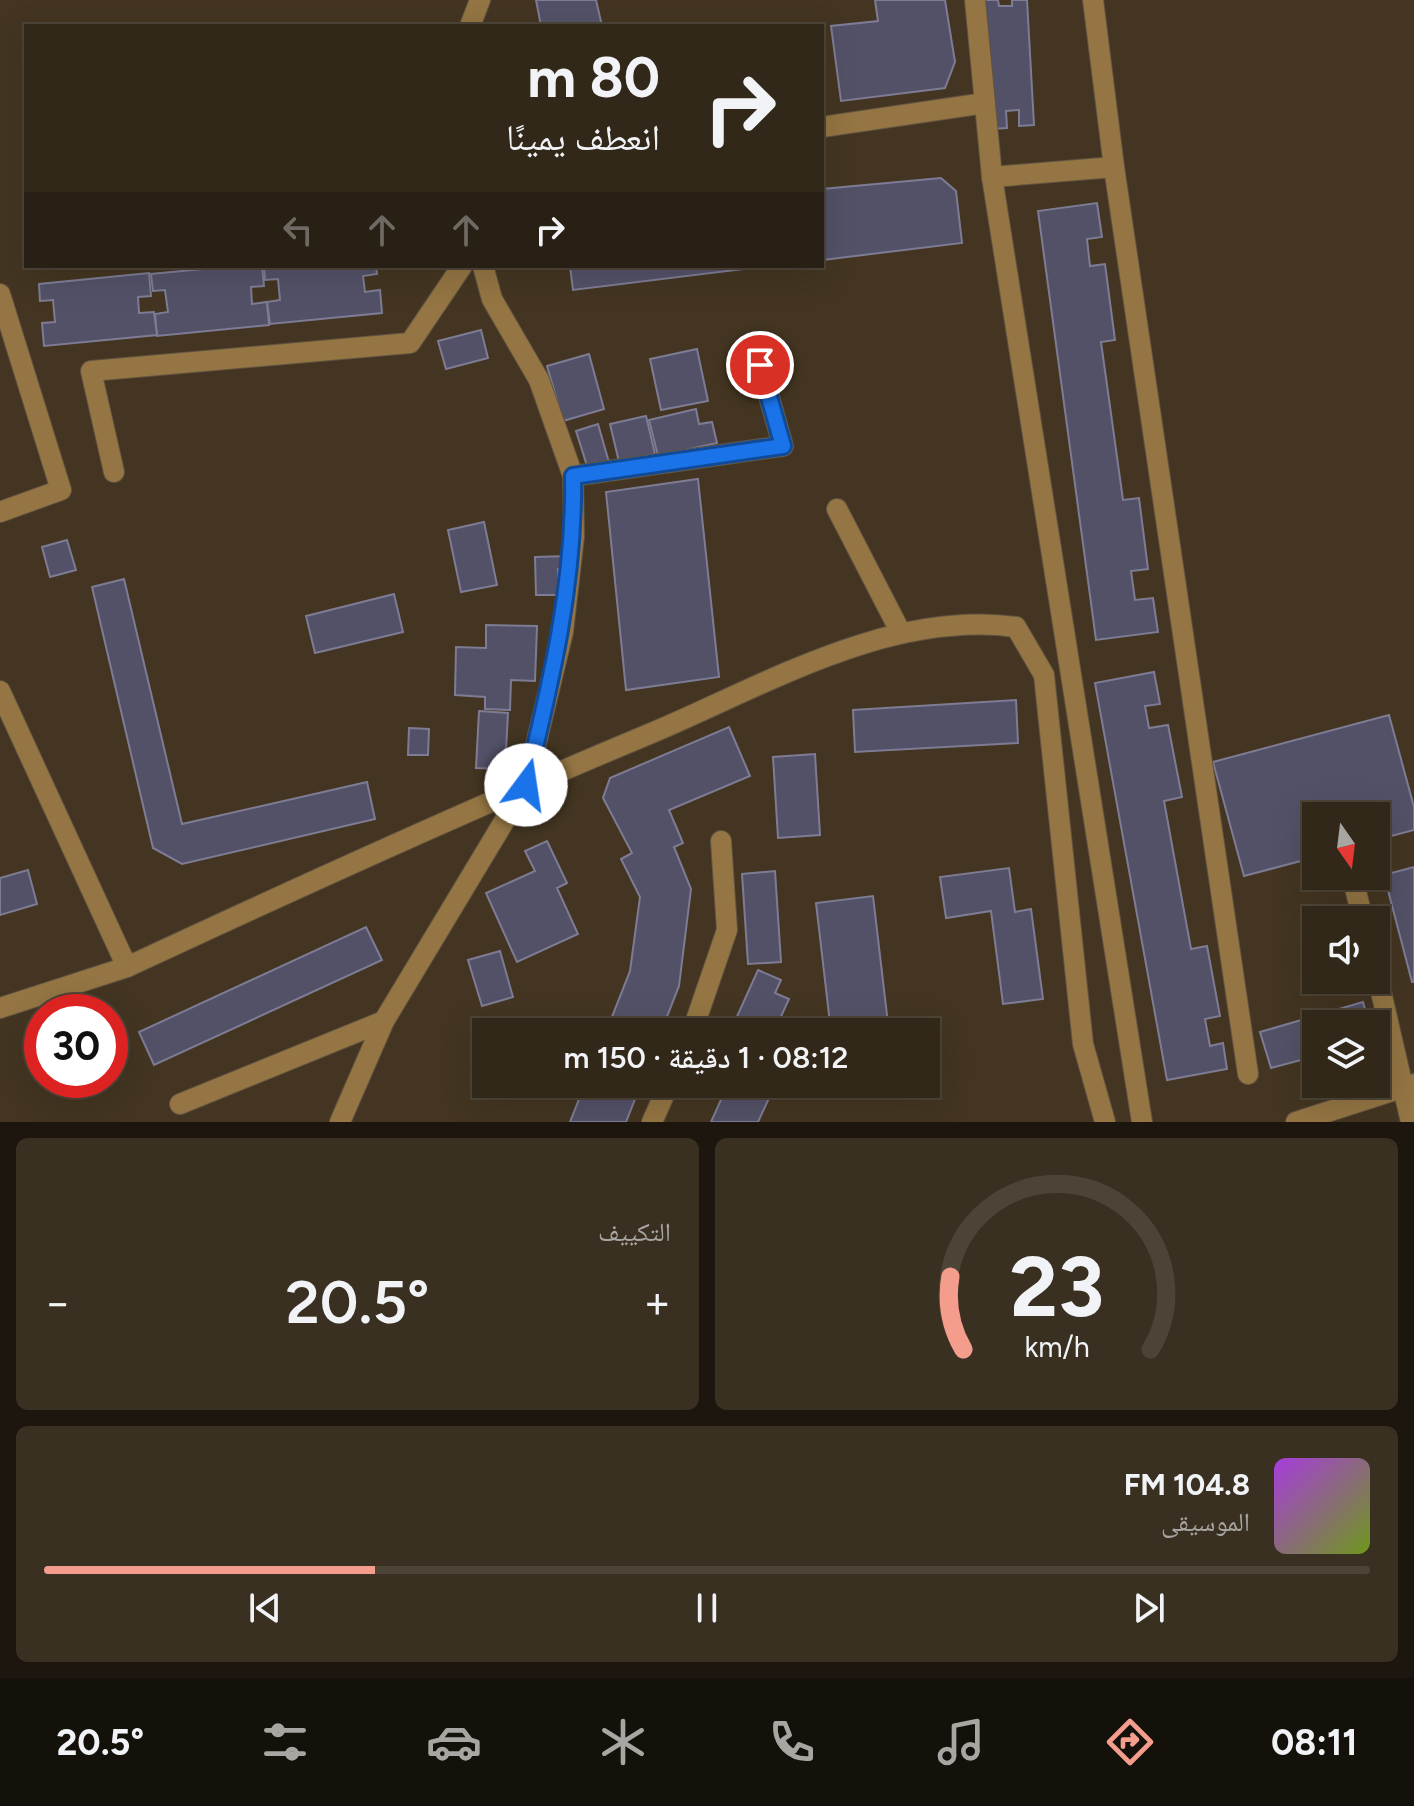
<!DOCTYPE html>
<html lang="ar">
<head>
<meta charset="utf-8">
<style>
	body { margin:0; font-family:Figtree,"Noto Naskh Arabic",sans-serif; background:#3a3022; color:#f1f3f6; direction:rtl; height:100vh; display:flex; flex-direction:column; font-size:30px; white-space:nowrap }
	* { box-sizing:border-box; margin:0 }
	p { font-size:26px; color:#a8a6a2 }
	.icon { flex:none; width:44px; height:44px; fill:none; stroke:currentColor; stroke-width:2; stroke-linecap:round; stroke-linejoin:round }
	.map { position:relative; height:1122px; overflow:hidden; direction:ltr }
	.panel { display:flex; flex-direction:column; gap:16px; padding:16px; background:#1c160e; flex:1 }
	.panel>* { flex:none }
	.banner { position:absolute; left:24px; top:24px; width:800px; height:244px; border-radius:0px; box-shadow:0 8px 32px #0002,0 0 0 2px #4d4438; direction:rtl; background:#322819; color:#f1f3f6; overflow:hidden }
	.needle { width:52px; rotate:166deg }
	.buttons { position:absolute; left:1302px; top:802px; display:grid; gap:16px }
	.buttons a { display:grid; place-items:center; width:88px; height:88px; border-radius:0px; background:#322819; box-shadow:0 8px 32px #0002,0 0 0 2px #4d4438; font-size:40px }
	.speed { position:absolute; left:24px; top:994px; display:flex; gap:16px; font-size:40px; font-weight:700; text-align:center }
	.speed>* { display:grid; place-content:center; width:104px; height:104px; border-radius:50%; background:#322819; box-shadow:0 8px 32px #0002,0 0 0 2px #4d4438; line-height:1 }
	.speed .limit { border:12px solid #d22; background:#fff; color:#111 }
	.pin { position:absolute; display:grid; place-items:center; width:68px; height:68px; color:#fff; margin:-34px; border:4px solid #fff; border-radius:50%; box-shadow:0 2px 8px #0007 }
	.me { position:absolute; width:88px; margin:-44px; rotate:14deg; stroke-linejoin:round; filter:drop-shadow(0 0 6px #0008) }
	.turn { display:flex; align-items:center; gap:28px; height:168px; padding:0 32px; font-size:36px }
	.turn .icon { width:104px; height:104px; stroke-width:2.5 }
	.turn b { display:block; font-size:56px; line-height:68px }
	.lanes { display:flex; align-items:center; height:76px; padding:0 32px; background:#0003; justify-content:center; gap:40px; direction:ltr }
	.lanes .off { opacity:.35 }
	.big { font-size:60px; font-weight:600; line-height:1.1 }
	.panel .card { flex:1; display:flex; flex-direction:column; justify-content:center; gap:12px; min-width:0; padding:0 28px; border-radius:12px; background:#3a3022 }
	.panel .dial { align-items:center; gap:0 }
	.dial svg { height:208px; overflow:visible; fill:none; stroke:#4d4438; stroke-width:7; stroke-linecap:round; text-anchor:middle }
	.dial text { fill:#f1f3f6; stroke:none }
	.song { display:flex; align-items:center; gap:24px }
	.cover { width:96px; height:96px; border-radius:12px; background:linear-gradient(135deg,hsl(280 70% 55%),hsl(80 70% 35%)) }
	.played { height:8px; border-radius:4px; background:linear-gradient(90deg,#f49d8c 25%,#4d4438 25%) }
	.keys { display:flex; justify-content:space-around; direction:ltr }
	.heat { display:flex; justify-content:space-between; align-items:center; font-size:44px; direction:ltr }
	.panel .tiles { flex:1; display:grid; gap:16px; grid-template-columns:1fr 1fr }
	.card:last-child { grid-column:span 2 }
	.trip { position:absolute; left:472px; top:1018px; width:468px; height:80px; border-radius:0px; background:#322819; box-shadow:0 8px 32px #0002,0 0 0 2px #4d4438; font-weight:600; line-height:80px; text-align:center; direction:rtl }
	.menu { display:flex; height:128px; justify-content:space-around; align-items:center; background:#14100a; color:#a8a6a2 }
	.menu .icon { width:56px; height:56px }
	.menu .on { color:#f49d8c }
	.menu b { font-size:36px; color:#f1f3f6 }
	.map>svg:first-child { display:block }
</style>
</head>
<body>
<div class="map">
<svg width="1414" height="1122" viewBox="0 0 1414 1122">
	<rect width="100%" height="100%" fill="#433521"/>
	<g fill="#525167" stroke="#7d7c94" stroke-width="2">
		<polygon points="536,0 596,0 602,26 541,26"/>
		<polygon points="875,0 945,0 955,62 945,88 841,101 831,26 878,21"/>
		<polygon points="984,0 998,0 999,6 1012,6 1012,0 1027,0 1034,125 1019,126 1019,110 1006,111 1007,128 992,129"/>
		<polygon points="941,178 956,191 962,243 822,260 822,189"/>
		<polygon points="1097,203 1102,237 1087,239 1090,266 1105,264 1115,340 1101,342 1123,500 1139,498 1148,569 1131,571 1135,600 1153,598 1158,632 1096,640 1038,211"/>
		<polygon points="235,266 262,266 264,286 251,287 252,304 267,302 269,325 157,336 155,314 168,312 165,290 153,291 151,274"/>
		<polygon points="264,266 376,266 377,274 363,276 365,292 380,290 382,313 270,324 267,302 280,300 278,279 265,280"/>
		<polygon points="570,266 769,266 573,290"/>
		<polygon points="149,273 151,296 138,297 139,313 154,312 157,335 44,346 42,323 55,322 53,300 40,301 39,284"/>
		<polygon points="481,330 488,358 446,369 438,341"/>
		<polygon points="697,349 708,401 661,410 650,359"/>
		<polygon points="589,354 604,409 563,421 547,366"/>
		<polygon points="696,409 699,424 712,422 717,443 658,456 649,420"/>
		<polygon points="646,416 655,454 619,462 610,424"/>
		<polygon points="598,424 610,466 589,472 576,431"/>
		<polygon points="698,479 719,677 626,690 606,492"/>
		<polygon points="484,522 497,585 461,592 448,530"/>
		<polygon points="67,540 76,570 50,577 42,547"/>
		<polygon points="568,556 568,568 558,569 559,595 536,595 535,557"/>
		<polygon points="124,579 182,824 367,782 375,819 182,864 153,848 92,587"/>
		<polygon points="394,594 403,632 315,653 306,616"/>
		<polygon points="486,625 537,626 535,681 511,680 510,710 485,709 485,697 455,695 456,647 486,648"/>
		<polygon points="1154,672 1160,704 1145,706 1149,728 1168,725 1182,797 1164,801 1191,949 1207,946 1220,1016 1205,1019 1210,1046 1223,1043 1227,1069 1167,1080 1095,683"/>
		<polygon points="1016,700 1018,743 855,752 853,710"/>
		<polygon points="479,711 508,713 505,769 476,768"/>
		<polygon points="1389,715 1414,807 1414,830 1376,840 1376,816 1316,816 1316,857 1244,876 1213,762"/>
		<polygon points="729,727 750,776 669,810 683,843 674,847 691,889 679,986 661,1032 606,1032 630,971 640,897 621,859 632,853 603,798 610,778"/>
		<polygon points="409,728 429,729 428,755 408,755"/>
		<polygon points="815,754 820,835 778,838 773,757"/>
		<polygon points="547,841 567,883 557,888 578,934 517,962 486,893 535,871 525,851"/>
		<polygon points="1414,867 1414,982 1412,982 1384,875"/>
		<polygon points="1009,868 1015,912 1031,909 1043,999 1003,1004 991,911 946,918 940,877"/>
		<polygon points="28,870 37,904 0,915 0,878"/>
		<polygon points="775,871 781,962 748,964 742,874"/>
		<polygon points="873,896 889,1032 831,1032 816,903"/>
		<polygon points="366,927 382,960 154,1065 139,1032"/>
		<polygon points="500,951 513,997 482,1006 468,960"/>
		<polygon points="758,970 781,980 775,993 789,999 774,1032 730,1032"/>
		<polygon points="1363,1002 1369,1024 1316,1024 1316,1056 1271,1068 1260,1032"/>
		<polygon points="585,1084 641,1084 626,1122 570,1122"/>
		<polygon points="728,1084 751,1084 749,1087 770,1096 758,1122 711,1122"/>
	</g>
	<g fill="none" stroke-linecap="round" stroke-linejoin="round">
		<g stroke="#615441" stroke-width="22">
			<g id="minor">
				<polyline points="975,0 992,177"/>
				<polyline points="1093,0 1114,167"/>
				<polyline points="470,26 480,0"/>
				<polyline points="822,127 985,103"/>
				<polyline points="0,294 61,490 0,512"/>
				<polyline points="114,472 91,371 410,343 462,266"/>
				<polyline points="573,476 783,446 760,365"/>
				<polyline points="837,509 901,633"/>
				<path d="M0 691 127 967C301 886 476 806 654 732 767 684 890 610 1016 627L1044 675 1083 1044 1105 1122"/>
				<polyline points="1352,876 1363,920"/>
				<polyline points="1376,970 1411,1122"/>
				<polyline points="0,1008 127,967"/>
				<polyline points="692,1032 727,930 721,841"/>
				<polyline points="180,1104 384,1021"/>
				<polyline points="340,1122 384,1021 526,785 563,632 574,536 573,476 539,380 492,299 483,266"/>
				<polyline points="652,1122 669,1084"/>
				<polyline points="1142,1122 992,177 1114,167 1248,1074"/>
				<polyline points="1296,1122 1414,1084"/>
			</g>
		</g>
		<use href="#minor" stroke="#947543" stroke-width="20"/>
	</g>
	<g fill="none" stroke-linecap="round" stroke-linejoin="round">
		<g stroke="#114b97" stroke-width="20">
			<path id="route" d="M526 785C551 682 575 583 573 476L783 446 760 365"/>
		</g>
		<use href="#route" stroke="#1a73e8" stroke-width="14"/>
	</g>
</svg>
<div class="buttons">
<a><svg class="needle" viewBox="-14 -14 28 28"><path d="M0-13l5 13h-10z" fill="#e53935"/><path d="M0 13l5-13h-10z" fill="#a8a6a2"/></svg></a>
<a><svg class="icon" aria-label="sound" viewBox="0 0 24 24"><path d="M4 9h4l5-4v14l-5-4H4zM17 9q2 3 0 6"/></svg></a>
<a><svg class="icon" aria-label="layers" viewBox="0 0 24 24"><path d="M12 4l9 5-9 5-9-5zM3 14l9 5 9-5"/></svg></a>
</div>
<div class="speed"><div class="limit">30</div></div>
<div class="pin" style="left:760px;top:365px;background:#d93025"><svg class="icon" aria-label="arrive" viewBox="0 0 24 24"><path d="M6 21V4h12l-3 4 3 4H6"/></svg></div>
<svg class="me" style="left:526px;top:785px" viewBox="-20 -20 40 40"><circle r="19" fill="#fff"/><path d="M0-13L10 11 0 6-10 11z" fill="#1a73e8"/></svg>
<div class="trip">08:12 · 1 دقيقة · 150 m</div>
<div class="banner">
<div class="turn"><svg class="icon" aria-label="right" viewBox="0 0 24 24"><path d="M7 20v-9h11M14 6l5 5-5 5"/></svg><div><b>80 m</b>انعطف يمينًا</div></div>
<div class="lanes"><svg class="icon off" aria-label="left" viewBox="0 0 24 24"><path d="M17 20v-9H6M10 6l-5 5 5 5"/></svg><svg class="icon off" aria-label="ahead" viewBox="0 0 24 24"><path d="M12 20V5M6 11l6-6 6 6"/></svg><svg class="icon off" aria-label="ahead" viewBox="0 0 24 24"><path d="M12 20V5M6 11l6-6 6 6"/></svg><svg class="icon" aria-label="right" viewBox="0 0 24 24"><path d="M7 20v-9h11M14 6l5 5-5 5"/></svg></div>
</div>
</div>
<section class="panel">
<div class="tiles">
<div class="card dial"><svg viewBox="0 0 100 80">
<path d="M14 69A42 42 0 1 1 86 69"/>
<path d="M14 69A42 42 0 0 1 9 41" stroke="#f49d8c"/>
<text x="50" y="56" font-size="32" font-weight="700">23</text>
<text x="50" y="72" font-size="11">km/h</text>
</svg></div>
<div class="card"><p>التكييف</p>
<div class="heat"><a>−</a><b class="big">20.5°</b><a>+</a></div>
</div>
<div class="card">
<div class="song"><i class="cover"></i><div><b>104.8 FM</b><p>الموسيقى</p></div></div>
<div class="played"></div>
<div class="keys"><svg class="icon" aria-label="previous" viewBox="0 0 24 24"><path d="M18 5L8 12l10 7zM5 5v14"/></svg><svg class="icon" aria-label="pause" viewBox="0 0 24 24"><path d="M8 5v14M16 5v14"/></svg><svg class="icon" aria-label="next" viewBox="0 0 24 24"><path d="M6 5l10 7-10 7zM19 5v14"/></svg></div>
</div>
</div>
</section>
<nav class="menu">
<b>08:11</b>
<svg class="icon on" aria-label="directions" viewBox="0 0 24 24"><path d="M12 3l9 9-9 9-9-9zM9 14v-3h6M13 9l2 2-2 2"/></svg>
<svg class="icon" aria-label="music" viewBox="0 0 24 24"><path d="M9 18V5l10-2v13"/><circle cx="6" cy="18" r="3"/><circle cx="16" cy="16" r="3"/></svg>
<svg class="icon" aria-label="phone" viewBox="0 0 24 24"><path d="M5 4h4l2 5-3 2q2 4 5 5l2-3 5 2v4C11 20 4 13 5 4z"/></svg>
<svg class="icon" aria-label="climate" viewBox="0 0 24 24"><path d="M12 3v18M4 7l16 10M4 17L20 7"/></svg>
<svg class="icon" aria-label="car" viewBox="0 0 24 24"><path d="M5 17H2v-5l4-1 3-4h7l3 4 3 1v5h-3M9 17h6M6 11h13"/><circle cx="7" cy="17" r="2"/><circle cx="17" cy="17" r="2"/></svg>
<svg class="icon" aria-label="filters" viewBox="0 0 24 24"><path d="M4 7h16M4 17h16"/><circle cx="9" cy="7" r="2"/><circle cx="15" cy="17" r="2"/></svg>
<b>20.5°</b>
</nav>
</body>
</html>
